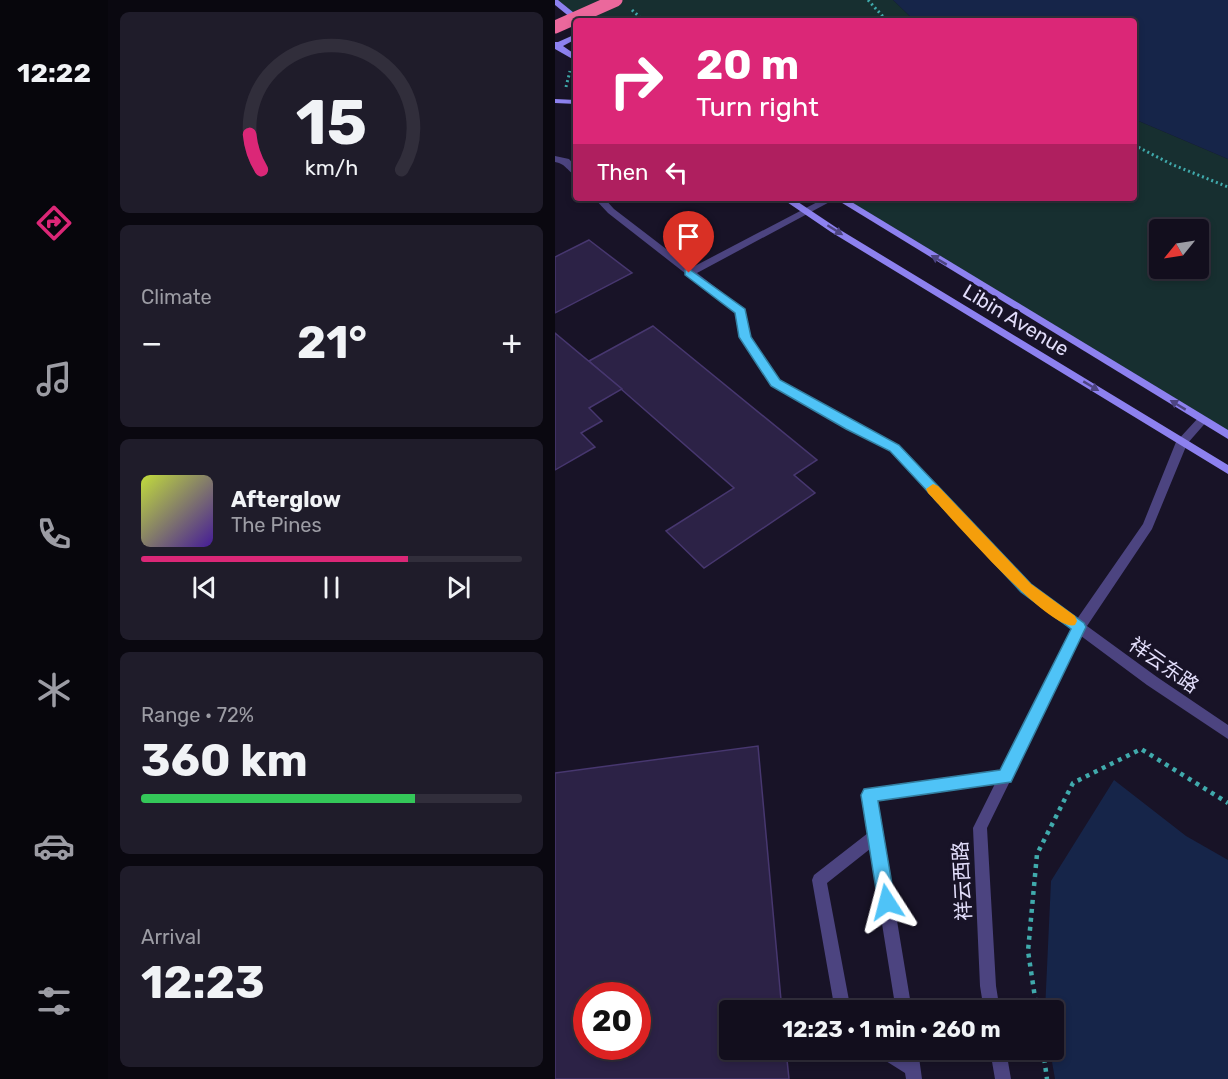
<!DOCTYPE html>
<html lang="en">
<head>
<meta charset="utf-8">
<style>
	body { margin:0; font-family:Rubik,"Noto Sans SC",sans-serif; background:#1f1c2a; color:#f1f3f6; height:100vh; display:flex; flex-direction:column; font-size:22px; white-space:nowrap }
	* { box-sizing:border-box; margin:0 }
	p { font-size:20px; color:#9c9ca4 }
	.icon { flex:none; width:33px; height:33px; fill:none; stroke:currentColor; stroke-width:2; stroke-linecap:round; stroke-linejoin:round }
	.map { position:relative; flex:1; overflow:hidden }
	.panel { display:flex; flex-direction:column; gap:12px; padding:12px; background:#0a0810; width:447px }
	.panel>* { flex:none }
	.top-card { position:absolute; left:18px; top:18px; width:564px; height:183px; border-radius:6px; box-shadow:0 3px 9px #0003,0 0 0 2px #312e3b; background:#db2777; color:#fff; overflow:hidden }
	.needle { width:39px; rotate:240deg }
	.fabs { position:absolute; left:594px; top:219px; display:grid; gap:12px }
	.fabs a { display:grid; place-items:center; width:60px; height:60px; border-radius:6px; background:#120e1d; box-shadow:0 3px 9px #0003,0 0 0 2px #312e3b; font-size:30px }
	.speed { position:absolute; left:18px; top:982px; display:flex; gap:12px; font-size:30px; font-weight:700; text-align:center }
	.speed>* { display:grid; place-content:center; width:78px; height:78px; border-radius:50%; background:#120e1d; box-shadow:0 3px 9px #0003,0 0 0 2px #312e3b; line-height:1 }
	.speed .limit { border:9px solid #d22; background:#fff; color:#111 }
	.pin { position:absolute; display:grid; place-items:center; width:51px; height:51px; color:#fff; margin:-62px -26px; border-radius:50% 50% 50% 0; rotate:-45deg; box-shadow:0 0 6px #0007 }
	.pin .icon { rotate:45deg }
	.me { position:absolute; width:66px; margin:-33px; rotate:351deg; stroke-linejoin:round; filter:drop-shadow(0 0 4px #0008) }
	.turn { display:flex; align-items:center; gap:21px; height:126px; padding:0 24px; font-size:27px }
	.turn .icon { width:78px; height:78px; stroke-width:2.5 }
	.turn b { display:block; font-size:42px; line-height:51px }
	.then { display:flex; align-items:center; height:57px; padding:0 24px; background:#0003; gap:12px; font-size:22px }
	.big { font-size:45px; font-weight:700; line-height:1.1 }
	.panel .card { flex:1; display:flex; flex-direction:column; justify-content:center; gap:9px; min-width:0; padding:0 21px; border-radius:9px; background:#1f1c2a }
	.panel .dial { align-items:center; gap:0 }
	.dial svg { height:156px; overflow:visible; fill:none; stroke:#312e3b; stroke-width:7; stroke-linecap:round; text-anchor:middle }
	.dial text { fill:#f1f3f6; stroke:none }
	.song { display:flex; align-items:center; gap:18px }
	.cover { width:72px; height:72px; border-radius:9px; background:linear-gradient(135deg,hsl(70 70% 55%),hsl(260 70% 35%)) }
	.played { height:6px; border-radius:3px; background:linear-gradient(90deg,#db2777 70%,#312e3b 70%) }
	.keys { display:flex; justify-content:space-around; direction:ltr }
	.heat { display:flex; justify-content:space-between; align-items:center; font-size:33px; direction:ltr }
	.charge { height:9px; border-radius:4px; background:linear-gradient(90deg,#34c759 72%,#312e3b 0) }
	.trip { position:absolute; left:164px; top:1000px; width:345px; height:60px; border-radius:6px; background:#120e1d; box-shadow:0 3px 9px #0003,0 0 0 2px #312e3b; font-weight:700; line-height:60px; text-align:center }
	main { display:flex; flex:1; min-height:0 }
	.dock { display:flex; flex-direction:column; width:108px; justify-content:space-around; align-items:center; background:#07060c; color:#9c9ca4 }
	.dock .icon { width:42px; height:42px }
	.dock .on { color:#db2777 }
	.dock b { font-size:27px; color:#f1f3f6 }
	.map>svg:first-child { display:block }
</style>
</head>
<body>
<main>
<nav class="dock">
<b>12:22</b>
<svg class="icon on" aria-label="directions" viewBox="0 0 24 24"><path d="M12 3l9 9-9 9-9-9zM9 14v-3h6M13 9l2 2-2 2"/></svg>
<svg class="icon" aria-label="music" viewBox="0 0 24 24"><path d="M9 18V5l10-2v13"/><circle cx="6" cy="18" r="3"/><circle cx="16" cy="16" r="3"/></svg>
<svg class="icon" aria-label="phone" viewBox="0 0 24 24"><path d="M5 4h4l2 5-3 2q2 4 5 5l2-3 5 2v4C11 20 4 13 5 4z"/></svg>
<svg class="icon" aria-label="climate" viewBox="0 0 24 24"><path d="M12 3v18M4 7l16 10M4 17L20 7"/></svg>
<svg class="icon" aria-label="car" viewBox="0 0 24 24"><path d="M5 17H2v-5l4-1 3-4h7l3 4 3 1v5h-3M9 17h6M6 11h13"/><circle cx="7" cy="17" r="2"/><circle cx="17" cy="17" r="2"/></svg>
<svg class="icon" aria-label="filters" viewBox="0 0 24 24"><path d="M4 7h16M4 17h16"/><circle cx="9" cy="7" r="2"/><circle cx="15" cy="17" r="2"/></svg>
</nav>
<section class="panel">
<div class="card dial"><svg viewBox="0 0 100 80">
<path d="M14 69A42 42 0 1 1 86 69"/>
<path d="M14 69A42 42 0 0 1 8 51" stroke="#db2777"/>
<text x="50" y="56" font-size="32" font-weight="700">15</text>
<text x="50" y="72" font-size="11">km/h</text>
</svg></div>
<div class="card"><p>Climate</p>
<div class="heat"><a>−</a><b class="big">21°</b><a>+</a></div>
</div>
<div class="card">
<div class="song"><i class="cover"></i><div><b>Afterglow</b><p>The Pines</p></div></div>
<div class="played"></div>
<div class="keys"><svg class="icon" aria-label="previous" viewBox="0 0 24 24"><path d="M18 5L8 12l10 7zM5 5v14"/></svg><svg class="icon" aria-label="pause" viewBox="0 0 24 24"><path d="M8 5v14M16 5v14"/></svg><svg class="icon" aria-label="next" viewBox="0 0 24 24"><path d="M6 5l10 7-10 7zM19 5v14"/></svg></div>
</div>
<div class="card"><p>Range · 72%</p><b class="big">360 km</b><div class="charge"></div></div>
<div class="card"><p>Arrival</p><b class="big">12:23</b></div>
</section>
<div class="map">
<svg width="673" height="1079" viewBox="0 0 673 1079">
	<rect width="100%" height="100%" fill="#181327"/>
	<g fill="#172f30" fill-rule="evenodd">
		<polygon points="0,0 338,0 360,21 25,21"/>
		<path d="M579 119 673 159V435L284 198H579ZM604 230H644V268H604Z"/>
	</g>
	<g fill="#162549">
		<polygon points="338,0 673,0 673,159 579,119 579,21 360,21"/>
		<polygon points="559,780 631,836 673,860 673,1079 500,1079 495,1050 498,1050 498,1011 490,1011 496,881"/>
	</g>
	<g fill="#2c2246" stroke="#47376f" stroke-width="1.5" fill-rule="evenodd">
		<polygon points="34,240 77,273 0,313 0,257"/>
		<polygon points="98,326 262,460 239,475 260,493 149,568 111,531 179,488 34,361"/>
		<polygon points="0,333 67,389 34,408 47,421 26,433 40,447 0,470"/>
		<path d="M203 746 227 1011H174V1050H231L234 1079H0V773ZM32 996H82V1047H32Z"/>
	</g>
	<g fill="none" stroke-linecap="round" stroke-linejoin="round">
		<g stroke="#40aaac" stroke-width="3" stroke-dasharray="2 3" stroke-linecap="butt">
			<polyline points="313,0 332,21"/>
			<polyline points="77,10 89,21"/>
			<polyline points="11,87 15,71"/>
			<polyline points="579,145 616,164 673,187"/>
		</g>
		<g stroke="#40aaac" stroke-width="4.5" stroke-dasharray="4 5" stroke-linecap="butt">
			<polyline points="482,1011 473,951 482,854 518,783 586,749 673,803"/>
			<polyline points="488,1050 492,1079"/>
		</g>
		<g fill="#4c4480" fill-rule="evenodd">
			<polygon points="450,771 455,772 457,777 455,782 450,783 322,800 357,1011 341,1011 315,849 272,883 296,1011 280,1011 257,880 259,875 313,833 307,795 309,790"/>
			<polygon points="321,1050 344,1050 347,1052 347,1050 363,1050 367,1079 351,1079 350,1073 323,1056"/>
		</g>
		<g fill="#4c4480" fill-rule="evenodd">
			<path d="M0 156 14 159 21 167V175C12 172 12 164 0 162Z"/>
			<polygon points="39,198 49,198 59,209 136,268 270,198 282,198 142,273 190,310 195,337 225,380 299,423 343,445 475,584 522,619 588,524 621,442 644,417 648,416 653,420 632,444 597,529 532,626 602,677 673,725 673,739 592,685 526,636 432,828 441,986 445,1011 429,1011 425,986 418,828 517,629 467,592 335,451 291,429 217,386 185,337 181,313 53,213"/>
			<polygon points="435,1050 451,1050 456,1079 440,1079"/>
		</g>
		<g fill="#8d81ef" fill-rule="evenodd">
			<polygon points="0,0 3,0 29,21 21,22 0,5"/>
			<polygon points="21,34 21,39 8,46 21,55 21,61 0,49 0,42 3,42"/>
			<polygon points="0,99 21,100 21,104 0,103"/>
			<polygon points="226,198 237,198 282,228 673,465 673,474 276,232"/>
			<polygon points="279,198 290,198 673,430 673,439"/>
		</g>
		<polyline stroke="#eb689c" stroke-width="13" points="0,27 61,0"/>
	</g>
	<defs><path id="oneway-solid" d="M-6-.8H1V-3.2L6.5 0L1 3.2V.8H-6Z" transform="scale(1.5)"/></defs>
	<g fill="#4d4481">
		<use href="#oneway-solid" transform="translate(280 230) rotate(32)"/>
		<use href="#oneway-solid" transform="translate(384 260) rotate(-149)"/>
		<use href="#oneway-solid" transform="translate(536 386) rotate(31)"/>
		<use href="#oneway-solid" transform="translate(623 405) rotate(-149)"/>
	</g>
	<polygon fill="#4fc3f7" stroke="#337fa1" stroke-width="1.5" points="134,269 190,309 196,337 225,380 344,445 476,584 529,623 531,627 456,782 323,801 340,902 338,908 332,910 325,908 323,902 306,795 309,789 445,770 516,629 466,592 335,451 291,429 216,386 184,337 180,313 130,275 130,270"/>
	<path fill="#f59e0b" d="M378 484 383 486 476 584 520 616 522 621 520 625C495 633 393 514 373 493L371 489Z"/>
	<g text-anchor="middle" stroke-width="6" stroke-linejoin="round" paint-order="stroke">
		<g font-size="20" fill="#e3defb" stroke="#181327">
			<text transform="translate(461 320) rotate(31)" y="7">Libin Avenue</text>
			<text transform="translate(609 665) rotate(35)" y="7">祥云东路</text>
			<text transform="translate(407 881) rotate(-93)" y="7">祥云西路</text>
		</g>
	</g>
</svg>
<div class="fabs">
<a><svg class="needle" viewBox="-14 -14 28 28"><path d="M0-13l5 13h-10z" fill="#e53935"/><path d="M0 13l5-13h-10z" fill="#9c9ca4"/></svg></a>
</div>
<div class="speed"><div class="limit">20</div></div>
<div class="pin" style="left:134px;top:273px;background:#d93025"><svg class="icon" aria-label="arrive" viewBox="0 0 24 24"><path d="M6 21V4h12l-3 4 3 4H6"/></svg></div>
<svg class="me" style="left:332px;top:902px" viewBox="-20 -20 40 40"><path d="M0-17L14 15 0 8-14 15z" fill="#4fc3f7" stroke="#fff" stroke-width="4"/></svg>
<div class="trip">12:23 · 1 min · 260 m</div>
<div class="top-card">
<div class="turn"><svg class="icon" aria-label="right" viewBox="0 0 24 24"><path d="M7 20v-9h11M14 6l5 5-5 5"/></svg><div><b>20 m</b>Turn right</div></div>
<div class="then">Then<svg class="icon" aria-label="left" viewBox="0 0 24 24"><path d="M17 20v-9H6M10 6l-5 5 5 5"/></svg></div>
</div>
</div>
</main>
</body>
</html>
